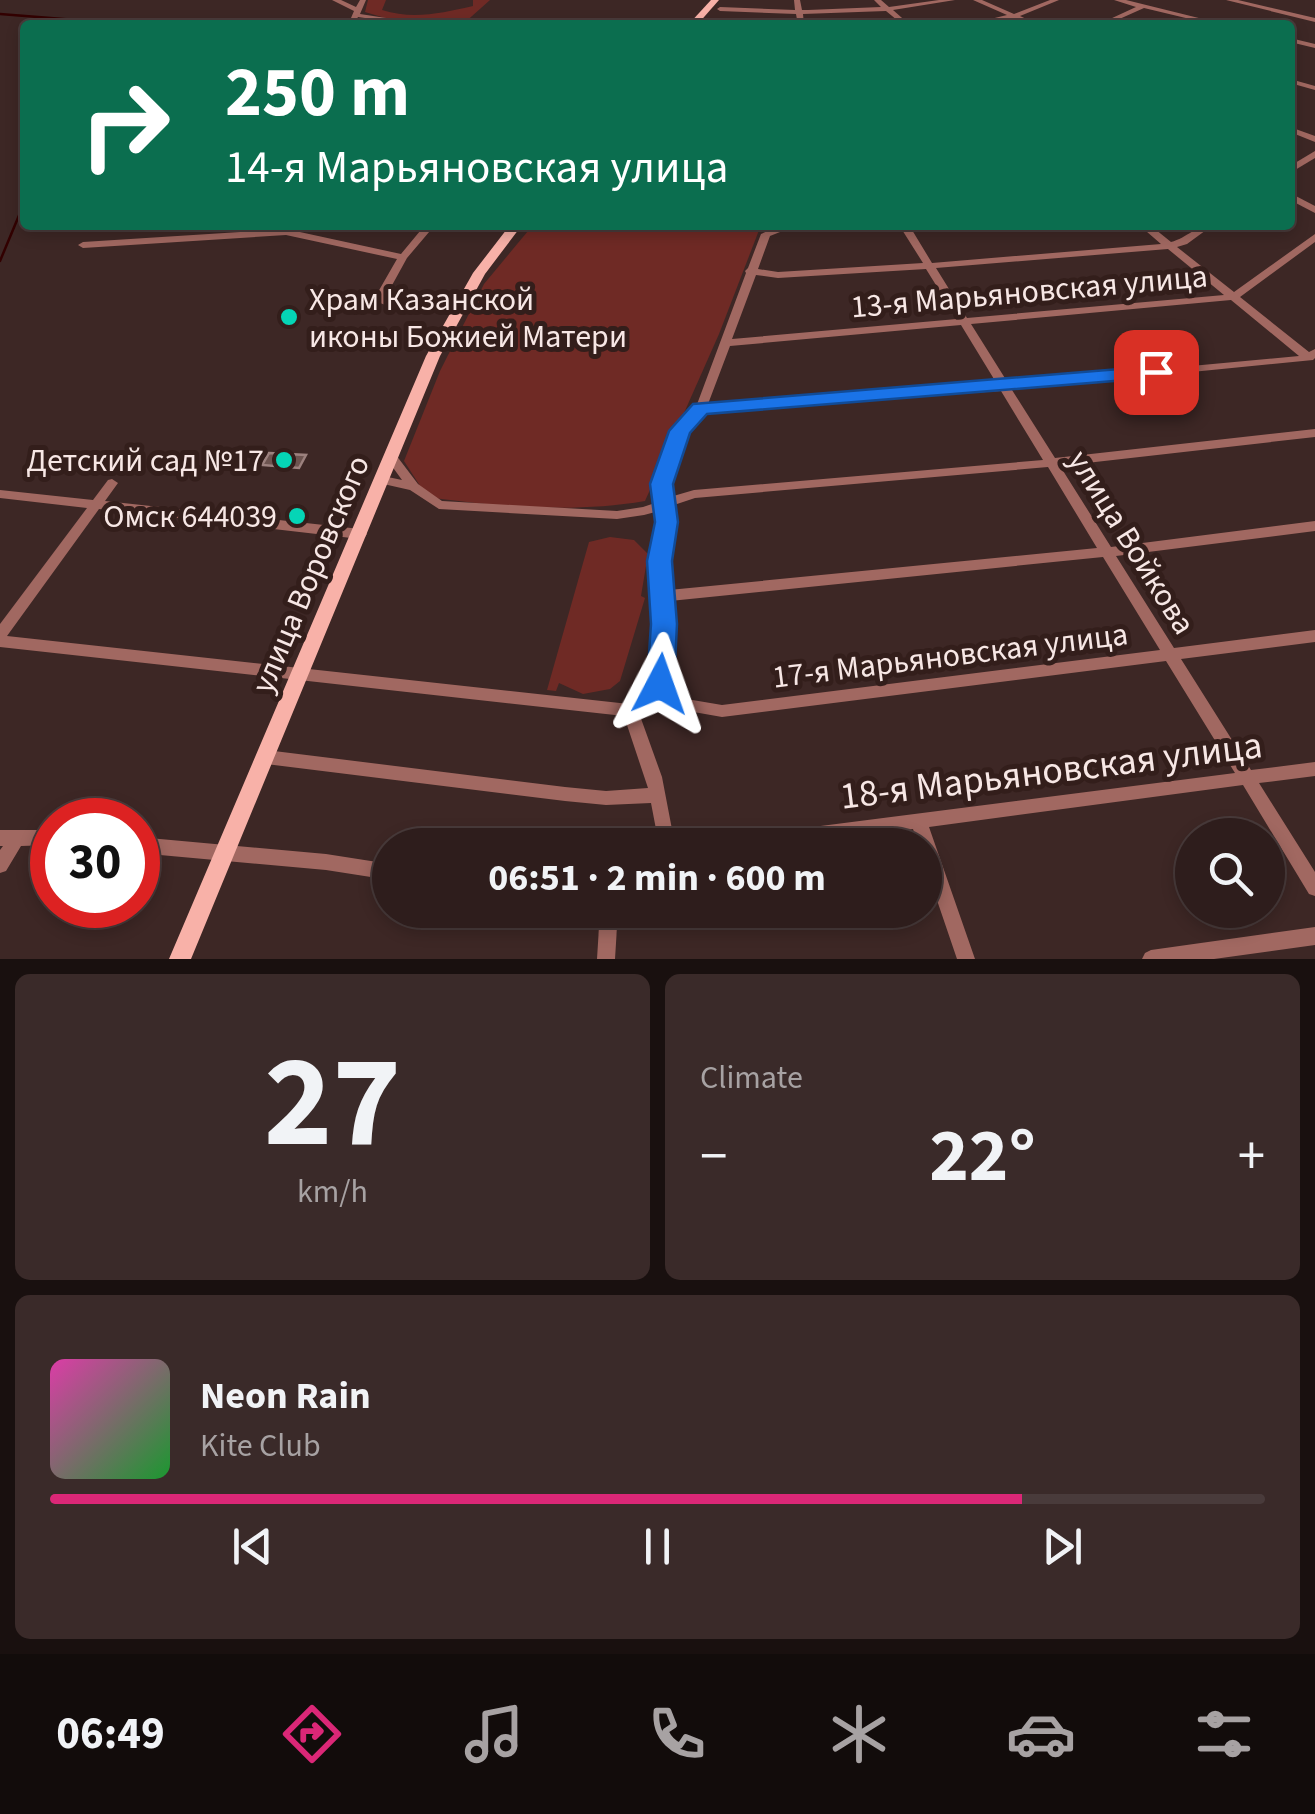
<!DOCTYPE html>
<html lang="en">
<head>
<meta charset="utf-8">
<style>
	body { margin:0; font-family:"Source Sans 3",sans-serif; background:#3a2a29; color:#f1f3f6; height:100vh; display:flex; flex-direction:column; font-size:38px; white-space:nowrap }
	* { box-sizing:border-box; margin:0 }
	p { font-size:32px; color:#a7a2a3 }
	.icon { flex:none; width:55px; height:55px; fill:none; stroke:currentColor; stroke-width:2; stroke-linecap:round; stroke-linejoin:round }
	.map { position:relative; height:959px; overflow:hidden }
	.side { display:flex; flex-direction:column; gap:15px; padding:15px; background:#19100f; flex:1 }
	.side>* { flex:none }
	.hud { position:absolute; left:20px; top:20px; width:1275px; height:210px; border-radius:10px; box-shadow:0 5px 15px #0003,0 0 0 2px #493b3b; background:#0b6e4f; color:#fff; overflow:hidden }
	.controls { position:absolute; left:1175px; top:818px; display:grid; gap:20px }
	.controls a { display:grid; place-items:center; width:110px; height:110px; border-radius:50%; background:#2e1d1c; box-shadow:0 5px 15px #0003,0 0 0 2px #493b3b; font-size:50px }
	.speed { position:absolute; left:30px; top:798px; display:flex; gap:20px; font-size:50px; font-weight:700; text-align:center }
	.speed>* { display:grid; place-content:center; width:130px; height:130px; border-radius:50%; background:#2e1d1c; box-shadow:0 5px 15px #0003,0 0 0 2px #493b3b; line-height:1 }
	.speed .limit { border:15px solid #d22; background:#fff; color:#111 }
	.pin { position:absolute; display:grid; place-items:center; width:85px; height:85px; color:#fff; margin:-42px; border-radius:20px; box-shadow:0 5px 15px #0006 }
	.me { position:absolute; width:110px; margin:-55px; rotate:4deg; stroke-linejoin:round; filter:drop-shadow(0 0 8px #0008) }
	.turn { display:flex; align-items:center; gap:35px; height:210px; padding:0 40px; font-size:45px }
	.turn .icon { width:130px; height:130px; stroke-width:2.5 }
	.turn b { display:block; font-size:70px; line-height:85px }
	.big { font-size:75px; font-weight:700; line-height:1.1 }
	.side .widget { flex:1; display:flex; flex-direction:column; justify-content:center; gap:15px; min-width:0; padding:0 35px; border-radius:15px; background:#3a2a29 }
	.side .dial { align-items:center; gap:0 }
	.dial b { font-size:130px; line-height:1 }
	.song { display:flex; align-items:center; gap:30px }
	.cover { width:120px; height:120px; border-radius:15px; background:linear-gradient(135deg,hsl(320 70% 55%),hsl(130 70% 35%)) }
	.played { height:10px; border-radius:5px; background:linear-gradient(90deg,#db2777 80%,#493b3b 80%) }
	.keys { display:flex; justify-content:space-around; direction:ltr }
	.heat { display:flex; justify-content:space-between; align-items:center; font-size:55px; direction:ltr }
	.side .tiles { flex:1; display:grid; gap:15px; grid-template-columns:1fr 1fr }
	.widget:last-child { grid-column:span 2 }
	.trip { position:absolute; left:372px; top:828px; width:570px; height:100px; border-radius:50px; background:#2e1d1c; box-shadow:0 5px 15px #0003,0 0 0 2px #493b3b; font-weight:700; line-height:100px; text-align:center }
	.dock { display:flex; height:160px; justify-content:space-around; align-items:center; background:#120c0b; color:#a7a2a3 }
	.dock .icon { width:70px; height:70px }
	.dock .on { color:#db2777 }
	.dock b { font-size:45px; color:#f1f3f6 }
	.map>svg:first-child { display:block }
</style>
</head>
<body>
<div class="map">
<svg width="1315" height="959" viewBox="0 0 1315 959">
	<rect width="100%" height="100%" fill="#3d2725"/>
	<g fill="#6f2a25">
		<path d="M368 0H386L382 10C413 20 442 13 473 6V0H490L462 25 385 18 365 12Z"/>
		<path d="M533 225H761L719 334 645 501C575 513 503 507 433 498L422 489 404 461 440 371 484 284Z"/>
		<polygon points="610,537 634,540 648,554 641,596 645,598 620,681 610,689 583,694 559,683 556,691 547,690 589,542"/>
	</g>
	<g fill="none" stroke-linecap="round" stroke-linejoin="round">
		<g stroke="#320000" stroke-width="2.5">
			<polyline points="0,14 139,25"/>
			<polyline points="0,261 25,201"/>
		</g>
	</g>
	<polygon fill="#6d5450" stroke="#9c817e" stroke-width="2.5" points="269,453 306,455 299,468 262,465"/>
	<g fill="none" stroke-linecap="round" stroke-linejoin="round">
		<g fill="#a16861" fill-rule="evenodd">
			<polygon points="332,0 341,0 356,7 360,0 366,0 360,14 432,25 414,25 358,17 355,22 367,25 348,25 354,11"/>
			<polygon points="794,0 800,0 802,10 808,10 881,7 874,0 881,0 889,7 939,0 955,0 893,10 910,25 903,25 886,11 803,14 804,25 798,25 796,14 720,11 717,9 720,7 795,10"/>
			<path d="M973 0H982L1014 14 1050 0H1059L1020 16 1039 25C1030 25 1025 20 1015 19 1002 17 981 25 966 25L1007 15Z"/>
			<polygon points="1114,0 1126,0 1227,25 1215,25 1144,8 1106,25 1097,25 1136,7"/>
			<polygon points="1226,0 1238,0 1315,18 1315,22"/>
			<polygon points="1290,38 1315,44 1315,48 1290,42"/>
			<polygon points="1290,79 1315,86 1315,90 1290,83"/>
			<polygon points="1290,127 1315,136 1315,142 1290,132"/>
			<polygon points="1315,151 1315,158 1290,173 1290,166"/>
			<polygon points="1290,193 1315,206 1315,213 1290,200"/>
			<polygon points="425,225 435,225 407,258 385,298 395,302 456,307 460,308 460,312 393,308 375,301 374,299 397,259 286,235 83,248 78,245 83,242 286,229 401,254"/>
			<path d="M781 225H826L821 228 785 230 770 236 758 269 778 272 923 263 899 225H909L932 263 1161 244 1139 225H1150L1171 242C1187 238 1196 225 1213 225L1187 244 1177 247 1234 292 1315 234V242L1240 297 1309 352 1315 349V358L1313 360 1012 390 1055 458 1315 429V437L1060 466 1111 547 1315 521V531L1116 556 1174 648 1315 630V642L1181 659 1251 770 1315 762V776L1259 783 1315 872V896L1309 894 1243 785 929 827 975 959H957L925 865V845H918L913 829 793 845H727L729 840 735 837 1235 773 1166 661 722 717 654 705 639 713 662 777 675 845H659L651 803 606 805 565 801 266 764 260 762 258 757 260 752 266 750 565 787 606 791 648 788 624 716 0 647V624L87 508 0 498V490L93 500 108 480 112 479 118 483 105 501 360 529 365 531 367 534 365 537 360 539 99 509 7 636 629 704 647 695 653 684 657 624 653 561 660 522 659 511 644 515 617 519 439 509 410 490 379 483 377 480 383 476 402 480 386 458 392 454 396 455 418 484 442 501 617 511 643 507 658 502 656 483 674 431 696 407 746 273 745 271 748 268 761 234ZM1168 249 1224 295 967 318 936 268ZM926 269 957 319 732 339 756 275 778 278ZM1231 300 1299 356 1008 383 971 324ZM961 325 997 384 708 404 730 346ZM1001 391 1043 460 694 490 670 497 668 483 686 432 704 411ZM1048 467 1097 548 669 590 667 561 674 522 671 506 695 498ZM1103 557 1160 650 722 705 663 695C674 670 671 627 670 601Z"/>
			<polygon points="0,830 52,830 52,845 21,846 6,871 0,873 0,850 3,846 0,846"/>
			<polygon points="138,837 326,854 390,864 390,880 326,870 138,853"/>
			<polygon points="600,910 618,910 615,959 597,959"/>
			<polygon points="1315,927 1315,945 1214,959 1142,959 1145,953 1151,950"/>
		</g>
		<g fill="#f8b1a8" fill-rule="evenodd">
			<polygon points="711,0 719,0 697,25 688,25"/>
			<polygon points="510,225 522,225 485,274 440,356 191,959 169,959 426,356 473,273"/>
		</g>
	</g>
	<polygon fill="#1a73e8" stroke="#114b97" stroke-width="2.5" points="1156,366 1166,372 1163,377 707,414 690,433 673,484 678,522 672,561 677,624 674,684 670,691 660,695 651,691 647,684 651,624 647,561 655,522 650,484 669,431 693,404"/>
	<g fill="#05d5b6" stroke="#331e1b" stroke-width="4">
		<circle cx="289" cy="317" r="10"/>
		<circle cx="284" cy="460" r="10"/>
		<circle cx="297" cy="516" r="10"/>
	</g>
	<g text-anchor="middle" stroke-width="10" stroke-linejoin="round" paint-order="stroke">
		<g font-size="32" fill="#f7e7e5" stroke="#331e1b">
			<text transform="translate(1029 291) rotate(-5)" y="11">13-я Марьяновская улица</text>
			<text transform="translate(1132 542) rotate(58)" y="11">улица Войкова</text>
			<text transform="translate(310 574) rotate(-67)" y="11">улица Воровского</text>
			<text transform="translate(950 655) rotate(-7)" y="11">17-я Марьяновская улица</text>
		</g>
		<g font-size="32" fill="#f7e7e5" stroke="#331e1b" text-anchor="end">
			<text x="309" y="310" text-anchor="start">Храм Казанской<tspan x="309" dy="37">иконы Божией Матери</tspan></text>
			<text x="264" y="471">Детский сад №17</text>
			<text x="277" y="527">Омск 644039</text>
		</g>
		<g font-size="38" fill="#f7e7e5" stroke="#331e1b">
			<text transform="translate(1051 770) rotate(-7)" y="13">18-я Марьяновская улица</text>
		</g>
	</g>
</svg>
<div class="controls">
<a><svg class="icon" aria-label="search" viewBox="0 0 24 24"><circle cx="10" cy="10" r="6"/><path d="M15 15l6 6"/></svg></a>
</div>
<div class="speed"><div class="limit">30</div></div>
<div class="pin" style="left:1156px;top:372px;background:#d93025"><svg class="icon" aria-label="arrive" viewBox="0 0 24 24"><path d="M6 21V4h12l-3 4 3 4H6"/></svg></div>
<svg class="me" style="left:660px;top:684px" viewBox="-20 -20 40 40"><path d="M0-17L14 15 0 8-14 15z" fill="#1a73e8" stroke="#fff" stroke-width="4"/></svg>
<div class="trip">06:51 · 2 min · 600 m</div>
<div class="hud">
<div class="turn"><svg class="icon" aria-label="right" viewBox="0 0 24 24"><path d="M7 20v-9h11M14 6l5 5-5 5"/></svg><div><b>250 m</b>14-я Марьяновская улица</div></div>
</div>
</div>
<section class="side">
<div class="tiles">
<div class="widget dial"><b>27</b><p>km/h</p></div>
<div class="widget"><p>Climate</p>
<div class="heat"><a>−</a><b class="big">22°</b><a>+</a></div>
</div>
<div class="widget">
<div class="song"><i class="cover"></i><div><b>Neon Rain</b><p>Kite Club</p></div></div>
<div class="played"></div>
<div class="keys"><svg class="icon" aria-label="previous" viewBox="0 0 24 24"><path d="M18 5L8 12l10 7zM5 5v14"/></svg><svg class="icon" aria-label="pause" viewBox="0 0 24 24"><path d="M8 5v14M16 5v14"/></svg><svg class="icon" aria-label="next" viewBox="0 0 24 24"><path d="M6 5l10 7-10 7zM19 5v14"/></svg></div>
</div>
</div>
</section>
<nav class="dock">
<b>06:49</b>
<svg class="icon on" aria-label="directions" viewBox="0 0 24 24"><path d="M12 3l9 9-9 9-9-9zM9 14v-3h6M13 9l2 2-2 2"/></svg>
<svg class="icon" aria-label="music" viewBox="0 0 24 24"><path d="M9 18V5l10-2v13"/><circle cx="6" cy="18" r="3"/><circle cx="16" cy="16" r="3"/></svg>
<svg class="icon" aria-label="phone" viewBox="0 0 24 24"><path d="M5 4h4l2 5-3 2q2 4 5 5l2-3 5 2v4C11 20 4 13 5 4z"/></svg>
<svg class="icon" aria-label="climate" viewBox="0 0 24 24"><path d="M12 3v18M4 7l16 10M4 17L20 7"/></svg>
<svg class="icon" aria-label="car" viewBox="0 0 24 24"><path d="M5 17H2v-5l4-1 3-4h7l3 4 3 1v5h-3M9 17h6M6 11h13"/><circle cx="7" cy="17" r="2"/><circle cx="17" cy="17" r="2"/></svg>
<svg class="icon" aria-label="filters" viewBox="0 0 24 24"><path d="M4 7h16M4 17h16"/><circle cx="9" cy="7" r="2"/><circle cx="15" cy="17" r="2"/></svg>
</nav>
</body>
</html>
